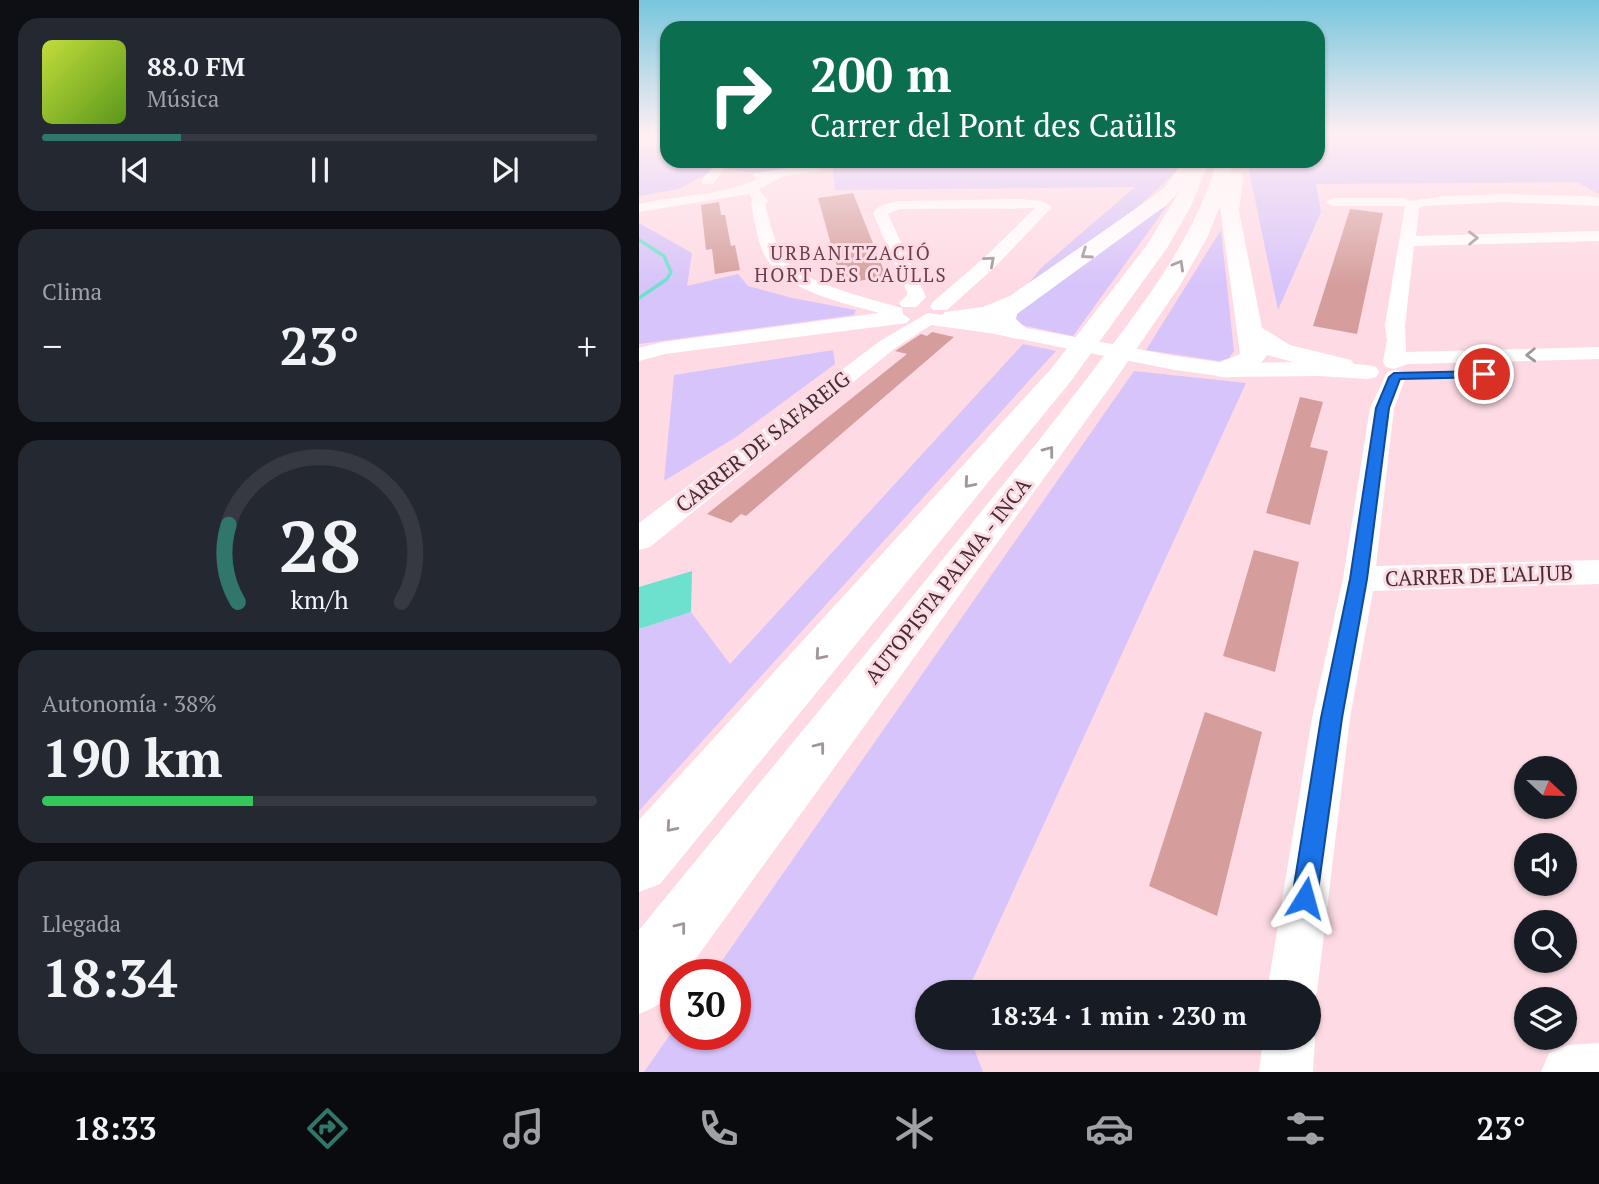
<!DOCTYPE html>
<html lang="es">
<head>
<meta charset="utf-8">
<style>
	body { margin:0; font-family:"PT Serif",serif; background:#242831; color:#f1f3f6; height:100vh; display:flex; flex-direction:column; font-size:26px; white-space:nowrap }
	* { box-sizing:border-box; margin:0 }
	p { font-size:23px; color:#9ea1a6 }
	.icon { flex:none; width:38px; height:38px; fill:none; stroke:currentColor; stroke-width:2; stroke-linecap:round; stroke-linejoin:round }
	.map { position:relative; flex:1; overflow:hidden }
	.sheet { display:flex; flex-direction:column; gap:18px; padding:18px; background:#0d0f14; width:639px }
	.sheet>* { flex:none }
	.banner { position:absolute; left:21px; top:21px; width:665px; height:147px; border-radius:21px; box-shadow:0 2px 5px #0004; background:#0b6e4f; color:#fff; overflow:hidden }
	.needle { width:46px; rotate:112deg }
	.buttons { position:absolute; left:875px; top:756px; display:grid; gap:14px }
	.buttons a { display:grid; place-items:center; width:63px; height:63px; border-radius:50%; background:#171b24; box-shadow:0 2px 5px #0004; font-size:35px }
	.speed { position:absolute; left:21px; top:959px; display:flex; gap:14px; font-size:35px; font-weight:700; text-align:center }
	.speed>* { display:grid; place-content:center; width:91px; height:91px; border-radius:50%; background:#171b24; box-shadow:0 2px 5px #0004; line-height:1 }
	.speed .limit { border:10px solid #d22; background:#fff; color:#111 }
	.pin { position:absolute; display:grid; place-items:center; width:60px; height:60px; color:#fff; margin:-30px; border:4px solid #fff; border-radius:50%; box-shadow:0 2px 7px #0007 }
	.me { position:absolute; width:77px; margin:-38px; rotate:8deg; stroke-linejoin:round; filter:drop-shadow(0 0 5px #0008) }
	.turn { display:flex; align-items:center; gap:24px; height:147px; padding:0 35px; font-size:32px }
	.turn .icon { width:91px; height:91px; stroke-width:2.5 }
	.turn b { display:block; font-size:49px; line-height:60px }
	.big { font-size:52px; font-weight:700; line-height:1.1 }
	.sheet .tile { flex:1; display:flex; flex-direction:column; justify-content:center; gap:10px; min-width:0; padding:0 24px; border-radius:21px; background:#242831 }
	.sheet .dial { align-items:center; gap:0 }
	.dial svg { height:182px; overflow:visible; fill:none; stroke:#363941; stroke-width:7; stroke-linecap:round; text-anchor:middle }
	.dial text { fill:#f1f3f6; stroke:none }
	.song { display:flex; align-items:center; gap:21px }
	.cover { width:84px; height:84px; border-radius:10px; background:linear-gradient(135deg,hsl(70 70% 55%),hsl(90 70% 35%)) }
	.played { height:7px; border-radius:4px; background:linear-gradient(90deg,#31766b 25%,#363941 25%) }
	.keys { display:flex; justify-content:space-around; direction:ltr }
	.heat { display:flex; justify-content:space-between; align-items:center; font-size:38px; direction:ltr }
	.charge { height:10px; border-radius:5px; background:linear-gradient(90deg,#34c759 38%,#363941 0) }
	.trip { position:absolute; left:276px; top:980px; width:406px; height:70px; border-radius:35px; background:#171b24; box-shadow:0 2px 5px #0004; font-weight:700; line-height:70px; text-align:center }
	.dock { display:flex; height:112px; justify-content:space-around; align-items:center; background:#090b0e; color:#9ea1a6 }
	.dock .icon { width:49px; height:49px }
	.dock .on { color:#31766b }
	.dock b { font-size:32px; color:#f1f3f6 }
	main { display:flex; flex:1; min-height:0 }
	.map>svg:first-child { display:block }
</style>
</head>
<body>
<main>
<section class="sheet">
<div class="tile">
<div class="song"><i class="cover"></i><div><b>88.0 FM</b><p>Música</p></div></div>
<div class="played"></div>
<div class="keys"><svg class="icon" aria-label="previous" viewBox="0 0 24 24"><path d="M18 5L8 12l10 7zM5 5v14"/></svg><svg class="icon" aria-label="pause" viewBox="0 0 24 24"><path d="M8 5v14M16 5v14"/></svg><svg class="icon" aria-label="next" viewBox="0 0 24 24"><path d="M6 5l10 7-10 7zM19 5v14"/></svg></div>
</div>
<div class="tile"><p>Clima</p>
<div class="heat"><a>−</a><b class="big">23°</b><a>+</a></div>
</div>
<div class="tile dial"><svg viewBox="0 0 100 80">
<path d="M14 69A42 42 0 1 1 86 69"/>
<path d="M14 69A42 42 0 0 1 10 35" stroke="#31766b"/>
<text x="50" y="56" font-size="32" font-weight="700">28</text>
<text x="50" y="72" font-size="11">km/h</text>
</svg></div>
<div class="tile"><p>Autonomía · 38%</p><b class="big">190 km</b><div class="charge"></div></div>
<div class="tile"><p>Llegada</p><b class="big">18:34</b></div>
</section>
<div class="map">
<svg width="961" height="1072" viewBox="0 0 961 1072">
	<rect width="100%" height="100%" fill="#fedbe4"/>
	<g fill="#d7c4fa">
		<polygon points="679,135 960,135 960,194 938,182 677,184 682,212 639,310 608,161 679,161"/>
		<path d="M28 146V161H546C501 213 440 250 385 289L402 268 496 187 196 190 193 161 122 174 80 167 40 189 0 196V149Z"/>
		<polygon points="528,206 434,336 377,324 375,314 498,222"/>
		<polygon points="0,223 53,253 48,286 99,274 109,286 153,298 217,310 215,315 0,344"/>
		<polygon points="582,230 595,351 590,358 580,361 507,350"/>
		<polygon points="384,344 417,351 0,811 0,629 52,612 91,664"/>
		<polygon points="194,350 196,364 97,437 25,481 35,375"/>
		<polygon points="495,371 607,383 328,992 289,992 289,1038 331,1038 344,1072 5,1072 37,1026 37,1034 96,1034 96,975 73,975"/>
	</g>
	<polygon fill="#6de1cd" points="53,571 52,612 0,629 0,587"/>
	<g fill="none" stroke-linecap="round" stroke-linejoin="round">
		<polyline stroke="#6de1cd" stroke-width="3.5" points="0,240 25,256 32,272 28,279 0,298"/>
	</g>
	<g fill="#d59e9c">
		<polygon points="214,193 247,276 203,284 179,198"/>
		<polygon points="80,202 82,215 86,215 92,246 96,245 101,270 76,274 73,249 67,250 62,205"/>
		<polygon points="711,209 744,213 718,334 674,326"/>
		<polygon points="293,332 315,337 107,516 102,514 92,523 68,514 268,354 256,351 282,334 288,336"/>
		<polygon points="661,397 684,402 671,447 689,451 671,525 627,513"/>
		<polygon points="615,550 660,562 636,672 584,656"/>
		<polygon points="566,712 623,732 578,916 510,886"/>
	</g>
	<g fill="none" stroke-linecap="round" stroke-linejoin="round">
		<g fill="#fff" fill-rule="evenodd">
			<polygon points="73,161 85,161 86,167 74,184 64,184 62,181 74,167"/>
			<path d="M175 164 181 168 180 171 145 176 120 189 129 201 126 205C131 220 134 238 141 252 154 282 233 299 263 308L264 314 271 319 268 323 26 354 0 361V348L24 342 240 313C205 303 145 291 126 256 118 242 116 220 112 204L114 200 110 194 0 212V204C39 195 83 196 118 179L114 176 116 173Z"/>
			<polygon points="865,194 947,196 961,198 961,206 865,202 785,206 780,208 777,236 961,231 961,241 775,246 766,325 767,352 961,347 961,359 769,364 755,369 747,367 744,362 748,340 746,325 766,206 694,206 687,202 694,198 764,198 771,201 806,196"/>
			<path d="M381 199 403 201 413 207 358 265 308 310H294L291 306 294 302 346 257 396 208 261 209 249 214 287 297 277 307H263L260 303 268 295V292L234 213C240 204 250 203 261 201Z"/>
			<polygon points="289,313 350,321 536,356 587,363 680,362 729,365 737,367 740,372 737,377 729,379 680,376 587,377 536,370 350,333 292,325 255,349 11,547 0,550 0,523 241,341"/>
			<polygon points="756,370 764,372 767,377 755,408 737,566 961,560 961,584 734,591 711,718 678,992 670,1010 670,992 628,992 673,718 704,579 731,408 748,372"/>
			<polygon points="670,1023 676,1038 674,1072 620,1072 624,1038 670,1038"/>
			<polygon points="961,1043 961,1072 902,1072 910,1053 929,1045"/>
		</g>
		<g fill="#fff" fill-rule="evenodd">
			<path d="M578 161H594L591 173H601L604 177 600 211 623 328 651 345 712 360 716 366 712 372 702 375 628 355C617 372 597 381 577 376L573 370 577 364 601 354 581 206 568 238 540 287 474 383 45 975H37C37 998 19 1006 0 1014V930C121 782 243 635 363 486 401 440 438 392 474 344 517 287 558 230 578 161Z"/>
			<path d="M559 164 567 169 552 206 528 248 432 381 21 884 0 892V820L412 369 508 245 540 192 526 206 378 314 377 319 391 332 387 338C372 341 359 334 352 321L315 325 306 322 302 317 306 312 344 307 371 296 512 198 525 188 540 168H551Z"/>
		</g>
	</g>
	<defs><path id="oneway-chevron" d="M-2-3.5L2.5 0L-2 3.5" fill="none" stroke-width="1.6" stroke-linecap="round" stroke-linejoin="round" transform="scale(1.75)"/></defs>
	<g stroke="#a09699">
		<use href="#oneway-chevron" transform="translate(834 238) rotate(-1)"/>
		<use href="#oneway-chevron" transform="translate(447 254) rotate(145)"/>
		<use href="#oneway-chevron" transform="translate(351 261) rotate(-41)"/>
		<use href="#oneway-chevron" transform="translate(540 265) rotate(-60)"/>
		<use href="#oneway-chevron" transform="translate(892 355) rotate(178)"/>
		<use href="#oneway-chevron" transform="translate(410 451) rotate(-53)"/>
		<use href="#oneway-chevron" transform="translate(330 483) rotate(131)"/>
		<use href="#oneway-chevron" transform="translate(181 655) rotate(131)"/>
		<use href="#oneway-chevron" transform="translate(181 747) rotate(-52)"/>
		<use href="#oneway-chevron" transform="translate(32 827) rotate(131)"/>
		<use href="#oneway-chevron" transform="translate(42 927) rotate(-52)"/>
	</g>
	<linearGradient id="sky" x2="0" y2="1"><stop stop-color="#77c6dd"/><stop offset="0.47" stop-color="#ffeff3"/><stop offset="1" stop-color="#ffeff3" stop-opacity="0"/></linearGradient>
	<rect width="961" height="285" fill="url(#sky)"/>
	<polygon fill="#1a73e8" stroke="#114b97" stroke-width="2" points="845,371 849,372 849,377 761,379 750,408 728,579 703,718 678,898 674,907 666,910 657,907 653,898 682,718 711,579 737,408 750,377 755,373"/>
	<g text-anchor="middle" stroke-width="6" stroke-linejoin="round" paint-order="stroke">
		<g font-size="19" letter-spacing="2" fill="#6c3f4c" stroke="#fedbe4">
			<text x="212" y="260">URBANITZACIÓ<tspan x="212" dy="22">HORT DES CAÜLLS</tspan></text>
		</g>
		<g font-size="21" fill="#422d33" stroke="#fedbe4">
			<text transform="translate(124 442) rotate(-38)" y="7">CARRER DE SAFAREIG</text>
			<text transform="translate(840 576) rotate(-2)" y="7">CARRER DE L'ALJUB</text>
			<text transform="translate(309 581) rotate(-52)" y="7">AUTOPISTA PALMA - INCA</text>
		</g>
	</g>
</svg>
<div class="buttons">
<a><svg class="needle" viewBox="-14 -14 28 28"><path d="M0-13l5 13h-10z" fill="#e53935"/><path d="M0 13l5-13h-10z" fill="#9ea1a6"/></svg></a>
<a><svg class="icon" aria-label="sound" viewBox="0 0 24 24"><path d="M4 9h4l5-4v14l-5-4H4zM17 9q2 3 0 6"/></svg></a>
<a><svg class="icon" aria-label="search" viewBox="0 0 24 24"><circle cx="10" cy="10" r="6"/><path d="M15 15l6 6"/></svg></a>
<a><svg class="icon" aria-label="layers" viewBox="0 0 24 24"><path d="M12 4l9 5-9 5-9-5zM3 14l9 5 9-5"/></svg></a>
</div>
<div class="speed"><div class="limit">30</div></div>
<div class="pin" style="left:845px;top:374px;background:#d93025"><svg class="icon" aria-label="arrive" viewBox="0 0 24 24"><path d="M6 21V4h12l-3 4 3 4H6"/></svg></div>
<svg class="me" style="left:666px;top:898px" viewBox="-20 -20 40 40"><path d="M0-17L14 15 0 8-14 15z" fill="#1a73e8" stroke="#fff" stroke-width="4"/></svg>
<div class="trip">18:34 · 1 min · 230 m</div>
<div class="banner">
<div class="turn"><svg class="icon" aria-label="right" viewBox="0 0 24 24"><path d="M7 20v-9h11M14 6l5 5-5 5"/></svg><div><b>200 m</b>Carrer del Pont des Caülls</div></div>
</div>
</div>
</main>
<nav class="dock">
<b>18:33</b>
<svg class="icon on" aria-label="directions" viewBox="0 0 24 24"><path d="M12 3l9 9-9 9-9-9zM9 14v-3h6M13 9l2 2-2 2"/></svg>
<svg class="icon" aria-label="music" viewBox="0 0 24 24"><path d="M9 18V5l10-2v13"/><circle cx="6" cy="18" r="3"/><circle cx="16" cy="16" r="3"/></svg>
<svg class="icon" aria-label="phone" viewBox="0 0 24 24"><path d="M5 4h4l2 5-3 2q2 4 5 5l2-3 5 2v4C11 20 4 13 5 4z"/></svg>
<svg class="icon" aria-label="climate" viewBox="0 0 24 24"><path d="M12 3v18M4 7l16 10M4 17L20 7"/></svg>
<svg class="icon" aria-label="car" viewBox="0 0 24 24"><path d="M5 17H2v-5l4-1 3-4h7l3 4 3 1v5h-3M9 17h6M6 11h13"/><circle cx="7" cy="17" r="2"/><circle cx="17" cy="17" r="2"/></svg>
<svg class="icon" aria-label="filters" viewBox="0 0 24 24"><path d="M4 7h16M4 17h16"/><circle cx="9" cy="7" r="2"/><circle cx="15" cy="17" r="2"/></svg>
<b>23°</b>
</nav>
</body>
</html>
